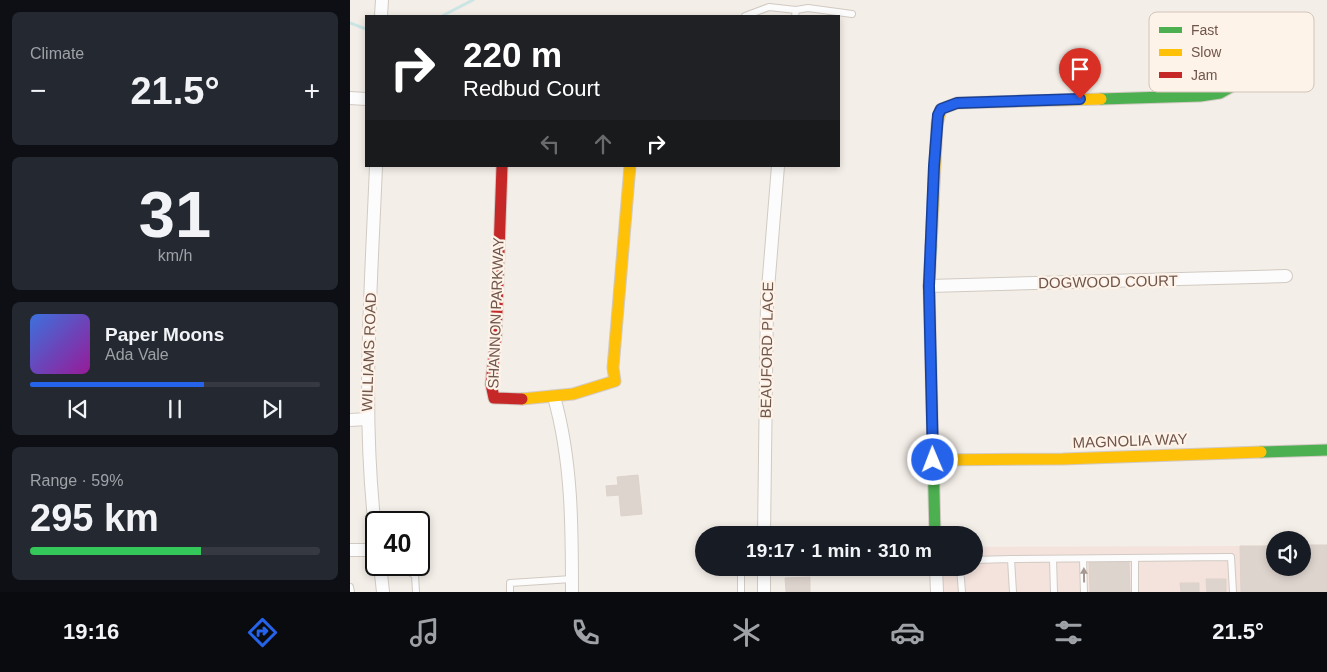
<!DOCTYPE html>
<html lang="en">
<head>
<meta charset="utf-8">
<style>
	body { margin:0; font-family:Helvetica,sans-serif; background:#242831; color:#f1f3f6; height:100vh; display:flex; flex-direction:column; font-size:19px; white-space:nowrap }
	* { box-sizing:border-box; margin:0 }
	p { font-size:16px; color:#9ea1a6 }
	.icon { flex:none; width:28px; height:28px; fill:none; stroke:currentColor; stroke-width:2; stroke-linecap:round; stroke-linejoin:round }
	.map { position:relative; flex:1; overflow:hidden }
	.panel { display:flex; flex-direction:column; gap:12px; padding:12px; background:#0d0f14; width:350px }
	.panel>* { flex:none }
	.top-card { position:absolute; left:15px; top:15px; width:475px; height:152px; border-radius:0px; box-shadow:0 2px 8px #0003; background:#202124; color:#fff; overflow:hidden }
	.controls { position:absolute; left:916px; top:531px; display:grid; gap:10px }
	.controls a { display:grid; place-items:center; width:45px; height:45px; border-radius:50%; background:#171b24; box-shadow:0 2px 8px #0003; font-size:25px }
	.speed { position:absolute; left:15px; top:511px; display:flex; gap:10px; font-size:25px; font-weight:700; text-align:center }
	.speed>* { display:grid; place-content:center; width:65px; height:65px; border-radius:50%; background:#171b24; box-shadow:0 2px 8px #0003; line-height:1 }
	.speed .limit { border:2px solid #111; border-radius:8px; background:#fff; color:#111 }
	.pin { position:absolute; display:grid; place-items:center; width:42px; height:42px; color:#fff; margin:-51px -21px; border-radius:50% 50% 50% 0; rotate:-45deg; box-shadow:0 0 5px #0007 }
	.pin .icon { rotate:45deg }
	.me { position:absolute; width:55px; margin:-28px; rotate:359deg; stroke-linejoin:round; filter:drop-shadow(0 0 4px #0008) }
	.turn { display:flex; align-items:center; gap:18px; height:105px; padding:0 15px; font-size:22px }
	.turn .icon { width:65px; height:65px; stroke-width:2.5 }
	.turn b { display:block; font-size:35px; line-height:42px }
	.lanes { display:flex; align-items:center; height:48px; padding:0 15px; background:#0003; justify-content:center; gap:25px; direction:ltr }
	.lanes .off { opacity:.35 }
	.big { font-size:38px; font-weight:700; line-height:1.1 }
	.panel .card { flex:1; display:flex; flex-direction:column; justify-content:center; gap:8px; min-width:0; padding:0 18px; border-radius:8px; background:#242831 }
	.panel .dial { align-items:center; gap:0 }
	.dial b { font-size:65px; line-height:1 }
	.song { display:flex; align-items:center; gap:15px }
	.cover { width:60px; height:60px; border-radius:8px; background:linear-gradient(135deg,hsl(220 70% 55%),hsl(300 70% 35%)) }
	.played { height:5px; border-radius:2px; background:linear-gradient(90deg,#2563eb 60%,#363941 60%) }
	.keys { display:flex; justify-content:space-around; direction:ltr }
	.heat { display:flex; justify-content:space-between; align-items:center; font-size:28px; direction:ltr }
	.charge { height:8px; border-radius:4px; background:linear-gradient(90deg,#34c759 59%,#363941 0) }
	.trip { position:absolute; left:345px; top:526px; width:288px; height:50px; border-radius:25px; background:#171b24; box-shadow:0 2px 8px #0003; font-weight:700; line-height:50px; text-align:center }
	.dock { display:flex; height:80px; justify-content:space-around; align-items:center; background:#090b0e; color:#9ea1a6 }
	.dock .icon { width:35px; height:35px }
	.dock .active { color:#2563eb }
	.dock b { font-size:22px; color:#f1f3f6 }
	main { display:flex; flex:1; min-height:0 }
	.map>svg:first-child { display:block }
</style>
</head>
<body>
<main>
<section class="panel">
<div class="card"><p>Climate</p>
<div class="heat"><a>−</a><b class="big">21.5°</b><a>+</a></div>
</div>
<div class="card dial"><b>31</b><p>km/h</p></div>
<div class="card">
<div class="song"><i class="cover"></i><div><b>Paper Moons</b><p>Ada Vale</p></div></div>
<div class="played"></div>
<div class="keys"><svg class="icon" aria-label="previous" viewBox="0 0 24 24"><path d="M18 5L8 12l10 7zM5 5v14"/></svg><svg class="icon" aria-label="pause" viewBox="0 0 24 24"><path d="M8 5v14M16 5v14"/></svg><svg class="icon" aria-label="next" viewBox="0 0 24 24"><path d="M6 5l10 7-10 7zM19 5v14"/></svg></div>
</div>
<div class="card"><p>Range · 59%</p><b class="big">295 km</b><div class="charge"></div></div>
</section>
<div class="map">
<svg width="977" height="592" viewBox="0 0 977 592">
	<rect width="100%" height="100%" fill="#f4eee8"/>
	<polygon fill="#f4e2dc" points="953,545 977,545 977,592 588,592 587,568 624,568 624,547 925,546 925,568 952,568"/>
	<g fill="none" stroke-linecap="round" stroke-linejoin="round">
		<g stroke="#cbe4e4" stroke-width="3">
			<polyline points="92,16 123,0"/>
			<polyline points="0,23 16,29"/>
		</g>
	</g>
	<g fill="#ded4ce" stroke="#ddd1cb">
		<polygon points="288,475 292,514 271,516 269,495 257,496 256,486 268,485 267,477"/>
		<polygon points="952,545 977,545 977,592 891,592 890,546 925,546 925,568 952,568"/>
		<polygon points="779,561 780,592 740,592 739,562"/>
		<polygon points="460,577 460,592 436,592 435,578"/>
		<polygon points="856,579 876,579 876,592 857,592"/>
		<polygon points="830,583 849,583 849,592 831,592"/>
	</g>
	<g fill="none" stroke-linecap="round" stroke-linejoin="round">
		<g stroke="#d1cac3" stroke-width="8">
			<g id="lane">
				<polyline points="395,16 419,7 446,10"/>
				<polyline points="445,16 446,10 458,8 502,14"/>
				<polyline points="785,558 785,592"/>
				<polyline points="661,559 881,557 883,592"/>
				<polyline points="703,559 704,592"/>
				<polyline points="733,559 734,592"/>
				<polyline points="624,560 661,559 663,592"/>
				<polyline points="610,568 612,592"/>
				<polyline points="31,572 59,572 65,575 66,592"/>
				<polyline points="391,573 391,592"/>
				<polyline points="0,587 1,592"/>
				<polyline points="160,592 160,583 222,579"/>
			</g>
		</g>
		<g stroke="#d1cac3" stroke-width="14">
			<g id="street">
				<polyline points="31,16 32,0"/>
				<polyline points="0,98 16,99"/>
				<path d="M26 166C21 290 11 414 26 537"/>
				<polyline points="579,286 936,276"/>
				<path d="M204 397C222 460 222 527 222 592"/>
				<polyline points="0,420 17,419"/>
				<polyline points="414,535 417,301 428,166"/>
				<polyline points="0,550 26,550"/>
				<polyline points="30,565 33,592"/>
				<polyline points="586,568 587,592"/>
				<polyline points="414,592 414,568"/>
			</g>
		</g>
		<g stroke="#d3cac4" stroke-width="13">
			<g id="fast">
				<polyline points="751,99 850,96 870,93 888,83"/>
				<polyline points="581,246 579,286 585,535"/>
				<polyline points="911,452 977,450"/>
			</g>
		</g>
		<g stroke="#d3cac4" stroke-width="13">
			<g id="slow">
				<polyline points="581,246 587,124 591,109 607,103 751,99"/>
				<polyline points="172,399 223,394 265,381 263,368 280,166"/>
				<polyline points="583,460 713,459 911,452"/>
			</g>
		</g>
		<g stroke="#d3cac4" stroke-width="13">
			<polyline id="jam" points="152,166 146,337 141,384 144,398 172,399"/>
		</g>
		<use href="#lane" stroke="#fdfcfc" stroke-width="6"/>
		<use href="#street" stroke="#fdfcfc" stroke-width="12"/>
		<use href="#fast" stroke="#4caf50" stroke-width="11"/>
		<use href="#slow" stroke="#ffc107" stroke-width="11"/>
		<use href="#jam" stroke="#c62828" stroke-width="11"/>
	</g>
	<defs><path id="oneway-solid" d="M-6-.8H1V-3.2L6.5 0L1 3.2V.8H-6Z" transform="scale(1.25)"/></defs>
	<use fill="#a89892" href="#oneway-solid" transform="translate(734 575) rotate(-91)"/>
	<g fill="none" stroke-linecap="round" stroke-linejoin="round">
		<g stroke="#184099" stroke-width="12">
			<polyline id="route" points="583,460 579,286 584,166 588,115 591,109 607,103 730,99"/>
		</g>
		<use href="#route" stroke="#2563eb" stroke-width="9"/>
	</g>
	<g text-anchor="middle" stroke-width="4.5" stroke-linejoin="round" paint-order="stroke">
		<g font-size="15" fill="#70554b" stroke="#fef3e8">
			<text transform="translate(758 282) rotate(-1)" y="5">DOGWOOD COURT</text>
			<text transform="translate(146 313) rotate(-88)" y="5">SHANNON PARKWAY</text>
			<text transform="translate(417 350) rotate(-89)" y="5">BEAUFORD PLACE</text>
			<text transform="translate(19 352) rotate(-88)" y="5">WILLIAMS ROAD</text>
			<text transform="translate(780 441) rotate(-2)" y="5">MAGNOLIA WAY</text>
		</g>
	</g>
	<rect x="799" y="12" width="165" height="80" rx="8" fill="#fef3e8" stroke="#d3c4b9" stroke-width="1"/>
	<rect x="809" y="27" width="23" height="6" fill="#4caf50"/>
	<rect x="809" y="49" width="23" height="7" fill="#ffc107"/>
	<rect x="809" y="72" width="23" height="6" fill="#c62828"/>
	<g font-size="14" fill="#70554b">
		<text x="841" y="35">Fast</text>
		<text x="841" y="57">Slow</text>
		<text x="841" y="80">Jam</text>
	</g>
</svg>
<div class="controls">
<a><svg class="icon" aria-label="sound" viewBox="0 0 24 24"><path d="M4 9h4l5-4v14l-5-4H4zM17 9q2 3 0 6"/></svg></a>
</div>
<div class="speed"><div class="limit">40</div></div>
<div class="pin" style="left:730px;top:99px;background:#d93025"><svg class="icon" aria-label="arrive" viewBox="0 0 24 24"><path d="M6 21V4h12l-3 4 3 4H6"/></svg></div>
<svg class="me" style="left:583px;top:460px" viewBox="-20 -20 40 40"><circle r="17" fill="#2563eb" stroke="#fff" stroke-width="3"/><path d="M0-11L8 9 0 5-8 9z" fill="#fff"/></svg>
<div class="trip">19:17 · 1 min · 310 m</div>
<div class="top-card">
<div class="turn"><svg class="icon" aria-label="right" viewBox="0 0 24 24"><path d="M7 20v-9h11M14 6l5 5-5 5"/></svg><div><b>220 m</b>Redbud Court</div></div>
<div class="lanes"><svg class="icon off" aria-label="left" viewBox="0 0 24 24"><path d="M17 20v-9H6M10 6l-5 5 5 5"/></svg><svg class="icon off" aria-label="ahead" viewBox="0 0 24 24"><path d="M12 20V5M6 11l6-6 6 6"/></svg><svg class="icon" aria-label="right" viewBox="0 0 24 24"><path d="M7 20v-9h11M14 6l5 5-5 5"/></svg></div>
</div>
</div>
</main>
<nav class="dock">
<b>19:16</b>
<svg class="icon active" aria-label="directions" viewBox="0 0 24 24"><path d="M12 3l9 9-9 9-9-9zM9 14v-3h6M13 9l2 2-2 2"/></svg>
<svg class="icon" aria-label="music" viewBox="0 0 24 24"><path d="M9 18V5l10-2v13"/><circle cx="6" cy="18" r="3"/><circle cx="16" cy="16" r="3"/></svg>
<svg class="icon" aria-label="phone" viewBox="0 0 24 24"><path d="M5 4h4l2 5-3 2q2 4 5 5l2-3 5 2v4C11 20 4 13 5 4z"/></svg>
<svg class="icon" aria-label="climate" viewBox="0 0 24 24"><path d="M12 3v18M4 7l16 10M4 17L20 7"/></svg>
<svg class="icon" aria-label="car" viewBox="0 0 24 24"><path d="M5 17H2v-5l4-1 3-4h7l3 4 3 1v5h-3M9 17h6M6 11h13"/><circle cx="7" cy="17" r="2"/><circle cx="17" cy="17" r="2"/></svg>
<svg class="icon" aria-label="filters" viewBox="0 0 24 24"><path d="M4 7h16M4 17h16"/><circle cx="9" cy="7" r="2"/><circle cx="15" cy="17" r="2"/></svg>
<b>21.5°</b>
</nav>
</body>
</html>
